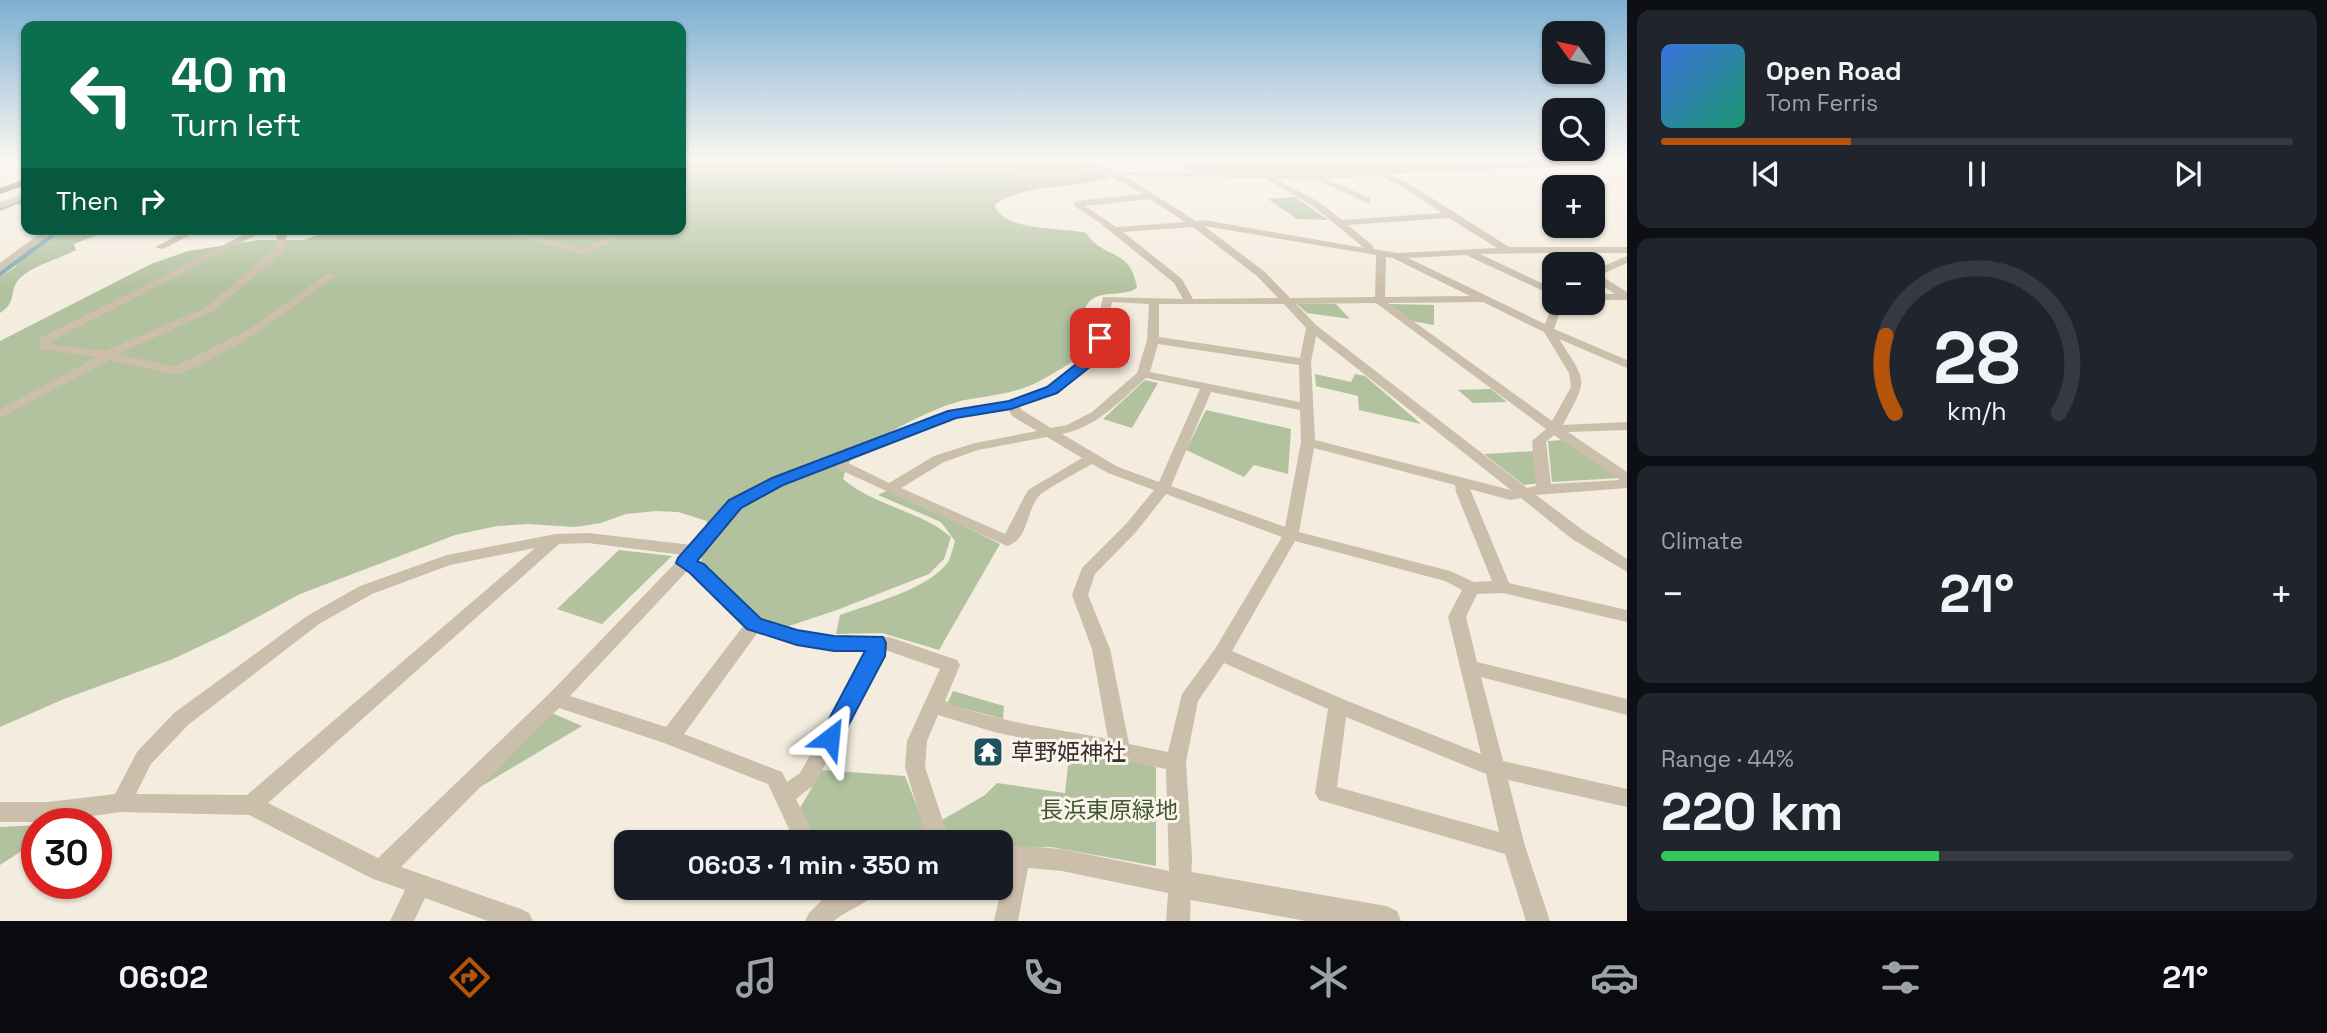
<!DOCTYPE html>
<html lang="en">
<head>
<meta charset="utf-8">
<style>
	body { margin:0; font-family:"Space Grotesk","Noto Sans JP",sans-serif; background:#20242c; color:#f1f3f6; height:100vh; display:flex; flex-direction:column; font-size:26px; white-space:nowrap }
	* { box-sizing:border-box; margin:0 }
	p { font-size:23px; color:#9ea1a6 }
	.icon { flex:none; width:38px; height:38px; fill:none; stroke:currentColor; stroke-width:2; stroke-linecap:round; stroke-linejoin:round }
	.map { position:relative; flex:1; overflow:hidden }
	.drawer { display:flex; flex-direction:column; gap:10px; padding:10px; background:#0d0f14; width:700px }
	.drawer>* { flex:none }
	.guide { position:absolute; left:21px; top:21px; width:665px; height:214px; border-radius:14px; box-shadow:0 2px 5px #0004; background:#0b6e4f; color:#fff; overflow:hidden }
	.needle { width:46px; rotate:303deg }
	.fabs { position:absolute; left:1542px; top:21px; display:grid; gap:14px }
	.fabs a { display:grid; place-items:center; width:63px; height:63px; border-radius:14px; background:#171b24; box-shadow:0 2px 5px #0004; font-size:35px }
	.speed { position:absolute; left:21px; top:808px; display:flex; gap:14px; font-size:35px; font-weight:700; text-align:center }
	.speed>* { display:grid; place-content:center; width:91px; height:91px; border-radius:50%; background:#171b24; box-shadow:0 2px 5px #0004; line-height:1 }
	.speed .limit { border:10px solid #d22; background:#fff; color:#111 }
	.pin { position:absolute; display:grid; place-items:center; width:60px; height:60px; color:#fff; margin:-30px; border-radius:14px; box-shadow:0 4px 10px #0006 }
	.me { position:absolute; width:77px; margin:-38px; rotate:29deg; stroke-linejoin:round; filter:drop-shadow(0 0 5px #0008) }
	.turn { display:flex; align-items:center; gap:24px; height:147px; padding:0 35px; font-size:32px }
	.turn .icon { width:91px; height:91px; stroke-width:2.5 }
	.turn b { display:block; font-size:49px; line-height:60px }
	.then { display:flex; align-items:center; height:66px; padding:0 35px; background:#0003; gap:14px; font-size:26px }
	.big { font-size:52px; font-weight:700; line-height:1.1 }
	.drawer .widget { flex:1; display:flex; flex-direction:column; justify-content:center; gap:10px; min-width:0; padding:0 24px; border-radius:14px; background:#20242c }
	.drawer .dial { align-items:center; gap:0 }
	.dial svg { height:182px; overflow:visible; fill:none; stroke:#363941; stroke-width:7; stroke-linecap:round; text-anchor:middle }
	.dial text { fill:#f1f3f6; stroke:none }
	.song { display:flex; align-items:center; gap:21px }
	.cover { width:84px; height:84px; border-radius:10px; background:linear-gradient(135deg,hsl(220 70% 55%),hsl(160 70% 35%)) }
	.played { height:7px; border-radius:4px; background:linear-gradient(90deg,#b45309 30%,#363941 30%) }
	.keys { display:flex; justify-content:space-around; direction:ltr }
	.heat { display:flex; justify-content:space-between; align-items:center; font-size:38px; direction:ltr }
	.charge { height:10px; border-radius:5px; background:linear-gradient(90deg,#34c759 44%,#363941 0) }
	.trip { position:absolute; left:614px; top:830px; width:399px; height:70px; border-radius:14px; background:#171b24; box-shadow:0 2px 5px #0004; font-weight:700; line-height:70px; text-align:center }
	.tabs { display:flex; height:112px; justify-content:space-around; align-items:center; background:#090b0e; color:#9ea1a6 }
	.tabs .icon { width:49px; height:49px }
	.tabs .current { color:#b45309 }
	.tabs b { font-size:32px; color:#f1f3f6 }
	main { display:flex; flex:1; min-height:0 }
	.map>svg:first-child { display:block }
</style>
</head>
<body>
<main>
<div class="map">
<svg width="1627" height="921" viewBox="0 0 1627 921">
	<rect width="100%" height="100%" fill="#f3ecdf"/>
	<g fill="#b2c29f">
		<path d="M681 160H903L934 163 950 160H1079L1110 177C1078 189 1019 184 995 205 1001 232 1065 227 1086 233 1105 261 1131 247 1137 288 1123 297 1104 290 1091 300 1076 313 1090 340 1078 356 1071 364 1057 371 1047 377 1021 393 995 395 965 400 938 405 871 439 851 460 847 464 845 473 843 479 874 506 919 510 951 537L944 559 929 574 837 610 786 627 762 620 701 561 707 521 678 512 656 511 626 514 601 523 575 527 527 524 497 526 455 535 300 594 228 633 173 659 64 699 0 727V341L151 264 188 251 259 240H304L333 229H681Z"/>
		<polygon points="1205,160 1627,160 1308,176 1194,173 1178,165 1208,162"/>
		<polygon points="1294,197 1295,197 1328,220 1297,219 1268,199"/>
		<path d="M60 229H113L74 244 76 250C59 259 35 265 21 277 7 290 19 301 0 313V277L15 267 30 246Z"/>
		<polygon points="1297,304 1336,304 1350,319 1307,313"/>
		<polygon points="1389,304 1434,305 1434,325 1412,321"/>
		<polygon points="1315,374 1351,382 1355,374 1365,376 1421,424 1359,410 1358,396 1316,386"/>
		<polygon points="1145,380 1158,383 1132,428 1103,419"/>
		<polygon points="1491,389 1507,402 1473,403 1458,390"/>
		<polygon points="1206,410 1291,429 1288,474 1254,465 1244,477 1186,450"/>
		<polygon points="1564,440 1619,478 1552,482 1548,441"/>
		<polygon points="1535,451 1540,483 1524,485 1484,454"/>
		<path d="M890 489 1000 544 939 650 882 633 836 634 840 615C870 604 929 589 948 562 951 557 953 548 955 541L941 522 878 495Z"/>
		<polygon points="619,550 672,556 602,624 557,609"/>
		<polygon points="953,691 1004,706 1003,719 947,704"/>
		<polygon points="552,713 582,726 480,787"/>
		<polygon points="1070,746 1156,767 1156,866 1051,847 1001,849 1001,842 950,842 942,820 985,795 997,783 1065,793"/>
		<polygon points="822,770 905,776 931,842 817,842 800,808"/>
		<polygon points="37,825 37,841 0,865 0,827"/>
	</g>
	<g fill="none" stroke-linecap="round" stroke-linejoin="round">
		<g stroke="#7ea8b0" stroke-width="3.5">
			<polyline points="0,209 18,202 26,205"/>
			<polyline points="29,253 61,229"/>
		</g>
		<polyline stroke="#7ea8b0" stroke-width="4.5" points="0,274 31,251"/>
		<g stroke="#cbbeab" stroke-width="6">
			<polyline points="1205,161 1209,160"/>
			<polyline points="999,179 1107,170"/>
		</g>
		<g fill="#cbbeab" fill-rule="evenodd">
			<polygon points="907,160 943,160 939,162 911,162"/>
			<path d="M1080 160H1091L1115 172 1315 175 1420 167 1627 160V164L1388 174 1408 183 1509 247H1627V253H1563L1581 264H1569L1550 253 1480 254 1554 289V296L1466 255 1408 258 1545 324 1554 301 1563 303 1554 329 1627 360V368L1559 339C1588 384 1588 377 1563 425L1627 422V430L1568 432 1627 472V488L1536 495 1584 531 1627 559V572L1572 539 1521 498 1510 500 1470 489 1509 583 1627 610V622L1503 593 1477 594 1466 617 1477 662 1627 699V715L1481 677 1503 761 1627 789V807L1508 780 1525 846 1550 921H1526L1505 854 1319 800 1315 793 1328 709 1224 663 1198 701 1186 762 1192 857 1190 921H1166L1168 893 1062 871 1028 868 1018 921H994L1006 867H1001V845L1062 849 1169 871 1166 769 994 732 938 715 927 741 925 767 950 842H928L905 767 907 741 940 669 888 651H884V656L814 785 796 799 817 842H795L768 784 664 743 559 708 401 867 521 909 529 913 533 921H488L425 898 414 921H390L405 890 373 879 249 815 121 812 48 822H0V802H48L115 794 137 752 174 713 307 616 360 586 447 555 556 534 588 533 692 545 730 501 772 479 830 459 948 411 1009 401 1048 387 1090 355 1103 297 1183 299 1174 283 1099 222 1074 206V202L1077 201 1143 194ZM1123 175 1264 178 1313 206 1364 248 1204 220 1196 221ZM1377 175 1402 187 1442 213 1342 220 1319 202 1276 179H1316L1367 203 1370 202V198L1326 179ZM1150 199 1185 222 1116 227 1085 206ZM1449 218 1497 248 1397 253 1374 249 1372 245 1348 225ZM1204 226 1376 255 1375 297 1290 298 1265 272ZM1193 227 1257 276 1278 298 1193 299 1182 279 1123 232ZM1386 257 1393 258 1470 296 1385 297ZM1112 302 1149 304 1147 340 1137 373 1092 412 1067 425 1051 428 1022 410 1019 406 1056 393 1100 358ZM1483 302 1544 332 1569 373 1571 387 1552 421 1388 303ZM1376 303 1546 429 1532 441 1536 486 1527 488 1316 325 1296 304ZM1159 304H1284L1306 328 1300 358 1159 337ZM1316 336 1511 490 1315 440 1311 362ZM1158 344 1299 365 1300 402 1150 372ZM1146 378 1200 389 1159 482 1118 467 1062 434C1097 427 1120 401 1146 378ZM1211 392 1300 410 1301 442 1285 527 1171 486ZM1008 408 1012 416 1037 431 975 443 934 456 889 483 846 462 956 417ZM1554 435 1620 480 1551 484 1546 442ZM1047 437 1082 458 1028 490 1005 534 901 488 944 462 978 450ZM1314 448 1455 485 1456 492 1492 581 1474 582 1450 571 1299 532ZM1092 464 1108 473 1154 490 1126 524 1082 568 1072 595 1092 649 1108 739C1059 729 989 721 945 701L960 665 957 660 889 637H834L797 630 760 619 703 565 695 561 740 507 782 485 834 467 1007 546C1029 540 1026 510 1039 496 1045 489 1082 470 1092 464ZM1166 494 1282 537 1215 649 1182 694 1168 752 1129 744 1110 649 1088 595 1095 574 1136 532ZM1295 541 1445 581 1462 590 1448 617 1481 754 1345 700 1232 651ZM588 543 683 555 549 694 378 858 268 803 559 544ZM535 548 247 795 136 794 151 764 188 725 319 624 372 594 450 565ZM687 571 744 625 666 727 570 696ZM758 632C796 643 827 651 866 651V656L800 773 787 782 782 772 684 734ZM1346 717 1486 774 1499 832 1337 787Z"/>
			<polygon points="23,194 26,194 26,199 0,208 0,202"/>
			<polygon points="46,229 56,229 0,271 0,263"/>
			<polygon points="190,229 202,229 163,249 155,247"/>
			<polygon points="242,229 264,231 50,342 50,344 105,351 206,307 276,248 277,233 281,229 290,229 287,234 284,251 214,311 118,354 174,367 248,330 328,273 337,275 256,334 201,365 179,374 175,375 110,360 0,418 0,409 97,357 40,349 40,338 249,232"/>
			<polygon points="490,229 506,229 584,249 606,238 593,229 604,229 618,238 585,255"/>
			<polygon points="1627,256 1627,263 1600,275 1627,292 1627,300 1592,300 1592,294 1615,294 1592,279 1592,271"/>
			<path d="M816 887H839L840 889 879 887C873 903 847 909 834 921H805L809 913 821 901Z"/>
		</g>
		<polygon fill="#cbbeab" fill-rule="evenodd" points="1180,870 1386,906 1397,911 1401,921 1306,921 1180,898 1170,894 1166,884 1170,874"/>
		<polygon fill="#7b6a5b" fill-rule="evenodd" points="26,179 26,185 0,194 0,188"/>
	</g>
	<linearGradient id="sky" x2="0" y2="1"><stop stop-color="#7dafd2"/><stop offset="0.55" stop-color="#faf6f1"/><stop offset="1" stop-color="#faf6f1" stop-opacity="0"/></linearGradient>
	<rect width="1627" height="289" fill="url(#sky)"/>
	<polygon fill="#1a73e8" stroke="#114b97" stroke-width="2" points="1100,334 1106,338 1100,359 1057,393 1011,409 956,418 783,485 741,508 697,561 704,564 761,619 797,630 834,636 883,637 886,643 885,656 838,745 830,748 822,745 819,738 865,651 834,651 797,645 747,629 690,573 676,563 678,558 729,500 772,478 948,411 1009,401 1047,387 1089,354 1093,338"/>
	<defs>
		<g id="temple-square" transform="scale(1.575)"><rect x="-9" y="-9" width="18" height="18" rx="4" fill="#1f505b" stroke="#faf5ec"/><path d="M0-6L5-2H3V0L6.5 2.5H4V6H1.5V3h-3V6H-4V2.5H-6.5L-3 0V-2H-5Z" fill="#fff"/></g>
	</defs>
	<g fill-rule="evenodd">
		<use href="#temple-square" x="988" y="752"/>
	</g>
	<g text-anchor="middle" stroke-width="6" stroke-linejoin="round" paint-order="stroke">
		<g font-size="23" fill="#39312a" stroke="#faf5ec" text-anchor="start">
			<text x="1011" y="760">草野姫神社</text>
		</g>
		<g font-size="23" fill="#43582e" stroke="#faf5ec">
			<text x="1109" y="818">長浜東原緑地</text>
		</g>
	</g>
</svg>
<div class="fabs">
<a><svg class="needle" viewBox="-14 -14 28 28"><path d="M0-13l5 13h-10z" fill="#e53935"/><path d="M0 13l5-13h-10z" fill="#9ea1a6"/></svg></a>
<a><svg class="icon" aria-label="search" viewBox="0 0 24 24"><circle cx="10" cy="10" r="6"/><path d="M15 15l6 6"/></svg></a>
<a>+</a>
<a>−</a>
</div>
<div class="speed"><div class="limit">30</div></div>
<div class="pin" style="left:1100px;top:338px;background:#d93025"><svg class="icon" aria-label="arrive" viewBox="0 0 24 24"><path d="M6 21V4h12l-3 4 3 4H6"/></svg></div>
<svg class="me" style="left:830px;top:738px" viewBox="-20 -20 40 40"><path d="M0-17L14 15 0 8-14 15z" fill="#1a73e8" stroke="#fff" stroke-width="4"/></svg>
<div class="trip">06:03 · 1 min · 350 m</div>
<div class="guide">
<div class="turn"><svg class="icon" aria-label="left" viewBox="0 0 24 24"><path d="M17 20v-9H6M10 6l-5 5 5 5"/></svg><div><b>40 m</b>Turn left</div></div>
<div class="then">Then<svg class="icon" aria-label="right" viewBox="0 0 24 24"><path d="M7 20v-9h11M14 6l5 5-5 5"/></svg></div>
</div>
</div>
<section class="drawer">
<div class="widget">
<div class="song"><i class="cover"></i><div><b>Open Road</b><p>Tom Ferris</p></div></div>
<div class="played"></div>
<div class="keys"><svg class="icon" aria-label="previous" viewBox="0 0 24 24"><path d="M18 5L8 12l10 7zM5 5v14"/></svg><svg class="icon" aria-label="pause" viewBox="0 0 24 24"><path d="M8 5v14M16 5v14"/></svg><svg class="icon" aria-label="next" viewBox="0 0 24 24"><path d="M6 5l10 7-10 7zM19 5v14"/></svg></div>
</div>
<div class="widget dial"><svg viewBox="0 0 100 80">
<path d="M14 69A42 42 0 1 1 86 69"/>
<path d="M14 69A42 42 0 0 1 10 35" stroke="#b45309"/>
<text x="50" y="56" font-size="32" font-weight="700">28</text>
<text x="50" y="72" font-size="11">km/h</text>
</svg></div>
<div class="widget"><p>Climate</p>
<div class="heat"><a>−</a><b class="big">21°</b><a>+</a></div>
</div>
<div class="widget"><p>Range · 44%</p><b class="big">220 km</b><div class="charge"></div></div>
</section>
</main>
<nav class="tabs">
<b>06:02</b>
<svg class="icon current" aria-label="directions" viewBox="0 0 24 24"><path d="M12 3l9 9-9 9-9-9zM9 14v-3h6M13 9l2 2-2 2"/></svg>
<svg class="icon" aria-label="music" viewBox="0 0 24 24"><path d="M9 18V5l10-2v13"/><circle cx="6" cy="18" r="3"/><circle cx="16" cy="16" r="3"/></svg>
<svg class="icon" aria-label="phone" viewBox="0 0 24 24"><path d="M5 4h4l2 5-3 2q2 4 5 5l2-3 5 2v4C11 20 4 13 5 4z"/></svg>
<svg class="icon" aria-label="climate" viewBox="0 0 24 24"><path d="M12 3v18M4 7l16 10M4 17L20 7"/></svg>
<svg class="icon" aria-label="car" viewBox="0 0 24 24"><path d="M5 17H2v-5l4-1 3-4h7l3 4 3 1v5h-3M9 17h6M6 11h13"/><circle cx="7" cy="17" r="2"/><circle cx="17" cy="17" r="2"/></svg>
<svg class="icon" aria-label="filters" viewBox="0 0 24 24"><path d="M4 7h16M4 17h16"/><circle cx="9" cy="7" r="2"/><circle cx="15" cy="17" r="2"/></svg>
<b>21°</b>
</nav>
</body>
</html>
